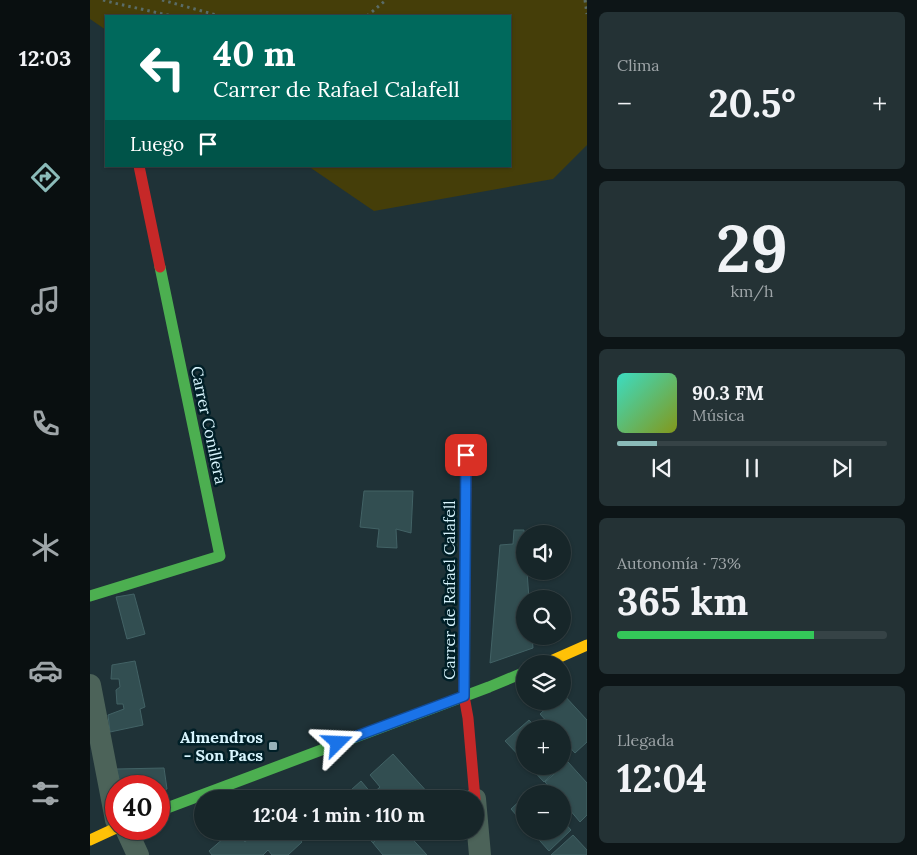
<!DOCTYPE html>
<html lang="es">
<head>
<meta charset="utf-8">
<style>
	body { margin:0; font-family:Lora,serif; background:#243235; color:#f1f3f6; height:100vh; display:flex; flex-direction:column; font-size:19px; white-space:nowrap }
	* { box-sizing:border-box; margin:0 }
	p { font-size:16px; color:#9ea5a8 }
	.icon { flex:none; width:28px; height:28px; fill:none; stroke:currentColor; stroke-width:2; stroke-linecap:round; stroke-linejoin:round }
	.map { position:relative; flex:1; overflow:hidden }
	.panel { display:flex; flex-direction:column; gap:12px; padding:12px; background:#0d1517; width:330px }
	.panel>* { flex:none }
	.hud { position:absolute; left:15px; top:15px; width:406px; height:152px; border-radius:0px; box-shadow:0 1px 4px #0004,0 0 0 1px #364346; background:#00695c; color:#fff; overflow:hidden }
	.tools { position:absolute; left:426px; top:525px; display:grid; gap:10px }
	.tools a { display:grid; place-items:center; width:55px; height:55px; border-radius:50%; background:#172629; box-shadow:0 1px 4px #0004,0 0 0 1px #364346; font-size:25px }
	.speed { position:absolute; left:15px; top:775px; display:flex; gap:10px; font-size:25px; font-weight:700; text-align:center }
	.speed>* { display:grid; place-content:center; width:65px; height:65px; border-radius:50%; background:#172629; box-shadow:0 1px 4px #0004,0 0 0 1px #364346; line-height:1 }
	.speed .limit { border:8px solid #d22; background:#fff; color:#111 }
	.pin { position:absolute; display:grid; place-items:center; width:42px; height:42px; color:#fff; margin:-21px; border-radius:10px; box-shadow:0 2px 8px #0006 }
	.me { position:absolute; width:55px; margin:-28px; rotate:69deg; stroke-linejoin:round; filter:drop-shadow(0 0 4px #0008) }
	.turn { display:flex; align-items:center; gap:18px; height:105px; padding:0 25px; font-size:22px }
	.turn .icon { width:65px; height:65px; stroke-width:2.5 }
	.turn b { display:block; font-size:35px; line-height:42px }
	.then { display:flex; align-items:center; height:48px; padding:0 25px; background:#0003; gap:10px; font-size:19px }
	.big { font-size:38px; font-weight:700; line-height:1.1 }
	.panel .widget { flex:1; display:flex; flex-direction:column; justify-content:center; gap:8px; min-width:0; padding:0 18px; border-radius:8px; background:#243235 }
	.panel .dial { align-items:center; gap:0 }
	.dial b { font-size:65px; line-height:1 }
	.song { display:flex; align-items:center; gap:15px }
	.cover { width:60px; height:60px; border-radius:8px; background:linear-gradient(135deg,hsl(170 70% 55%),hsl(70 70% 35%)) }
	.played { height:5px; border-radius:2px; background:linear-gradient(90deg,#8bbbb9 15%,#364346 15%) }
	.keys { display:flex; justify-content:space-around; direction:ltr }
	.heat { display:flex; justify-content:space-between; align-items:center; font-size:28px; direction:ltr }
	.charge { height:8px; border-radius:4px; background:linear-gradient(90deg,#34c759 73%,#364346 0) }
	.trip { position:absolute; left:104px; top:790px; width:290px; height:50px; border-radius:25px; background:#172629; box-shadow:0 1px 4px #0004,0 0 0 1px #364346; font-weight:700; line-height:50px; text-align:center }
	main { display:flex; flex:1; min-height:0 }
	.menu { display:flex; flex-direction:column; width:90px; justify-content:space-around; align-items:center; background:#090f10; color:#9ea5a8 }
	.menu .icon { width:35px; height:35px }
	.menu .active { color:#8bbbb9 }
	.menu b { font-size:22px; color:#f1f3f6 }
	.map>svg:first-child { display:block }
</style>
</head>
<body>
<main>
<nav class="menu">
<b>12:03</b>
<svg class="icon active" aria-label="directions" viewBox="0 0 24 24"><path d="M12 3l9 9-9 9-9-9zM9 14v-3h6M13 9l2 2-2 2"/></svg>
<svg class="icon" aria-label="music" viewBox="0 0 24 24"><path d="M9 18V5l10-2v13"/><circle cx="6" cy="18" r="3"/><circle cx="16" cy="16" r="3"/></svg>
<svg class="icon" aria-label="phone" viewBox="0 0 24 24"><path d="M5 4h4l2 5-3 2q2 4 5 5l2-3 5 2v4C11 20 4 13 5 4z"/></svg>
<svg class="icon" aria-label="climate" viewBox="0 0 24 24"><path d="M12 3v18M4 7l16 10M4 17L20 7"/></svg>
<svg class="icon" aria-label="car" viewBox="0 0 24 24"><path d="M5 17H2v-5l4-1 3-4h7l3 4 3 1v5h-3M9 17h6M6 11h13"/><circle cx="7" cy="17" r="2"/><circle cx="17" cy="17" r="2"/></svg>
<svg class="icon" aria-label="filters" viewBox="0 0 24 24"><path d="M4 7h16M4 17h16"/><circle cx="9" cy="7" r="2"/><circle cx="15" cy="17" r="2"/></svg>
</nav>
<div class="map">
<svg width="497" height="855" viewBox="0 0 497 855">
	<rect width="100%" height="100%" fill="#1f3237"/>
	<polygon fill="#453e09" points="0,0 497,0 497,145 463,179 284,211 218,166 420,166 420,16 16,16 16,30 0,19"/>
	<g fill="#324e51" stroke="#426265">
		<polygon points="274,491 323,491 321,533 306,529 307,548 287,547 289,529 270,527"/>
		<polygon points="424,530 434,530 435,571 437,571 439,599 435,599 435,636 442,636 443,648 400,663 410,545 423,544"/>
		<polygon points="44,594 55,634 37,639 26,597"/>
		<polygon points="45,661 55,707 50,709 53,725 20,732 18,715 34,709 33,704 27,704 26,690 30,687 29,679 21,679 22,665"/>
		<polygon points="473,694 497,720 497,742 485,753 474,741 472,742 472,729 456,729 460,725 450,714 464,701 472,701"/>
		<polygon points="439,720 447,729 435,729 435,762 415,741"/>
		<polygon points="303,754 339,794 334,799 251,799 271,781 282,794 290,787 280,775"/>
		<polygon points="478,762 497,783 497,815 490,822 479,809 472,815 472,794 464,794 465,793 455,782"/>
		<polygon points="439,766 471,766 454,782"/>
		<polygon points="74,768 77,789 69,792 69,786 31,786 26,769"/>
		<polygon points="435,796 435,825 421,809"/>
		<polygon points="472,820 481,830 459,851 441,831 472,831"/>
		<polygon points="142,831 145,831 155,842 163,835 160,831 202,831 212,842 198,855 182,855 178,850 173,855 122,855 119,851"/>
		<polygon points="272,831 295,831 283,843"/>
		<polygon points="295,831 315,831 337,855 293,855 283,843"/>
		<polygon points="483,835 497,850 497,855 461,855"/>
	</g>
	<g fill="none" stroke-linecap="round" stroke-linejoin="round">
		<g stroke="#5a6c67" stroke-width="3" stroke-dasharray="2.5 4" stroke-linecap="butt">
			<polyline points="13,0 24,3 82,16"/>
			<polyline points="72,0 130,16"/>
			<polyline points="495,0 497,14"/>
			<polyline points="277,16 296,0"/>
		</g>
		<g stroke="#4c6359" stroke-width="22">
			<polyline points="0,685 26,820"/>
			<polyline points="385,799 390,855"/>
			<polyline points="36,829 48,855"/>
		</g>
		<g stroke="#4caf50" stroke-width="11">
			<polyline points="0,596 130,556 70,267"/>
			<polyline points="69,811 399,687 435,672"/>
		</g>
		<g stroke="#ffc107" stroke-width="11">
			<polyline points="454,664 497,645"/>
			<polyline points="0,840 26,828"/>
		</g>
		<g stroke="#c62828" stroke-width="11">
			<polyline points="49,166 70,267"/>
			<polyline points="376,455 374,696 378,718 385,799"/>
		</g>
	</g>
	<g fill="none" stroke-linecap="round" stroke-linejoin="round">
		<g stroke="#114b97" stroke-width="12">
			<polyline id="route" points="248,743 374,696 376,455"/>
		</g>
		<use href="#route" stroke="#1a73e8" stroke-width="9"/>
	</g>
	<rect fill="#97b1b8" stroke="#001f27" stroke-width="2" x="178" y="741" width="10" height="10" rx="2.5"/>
	<g text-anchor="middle" stroke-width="5" stroke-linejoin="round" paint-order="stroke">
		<g font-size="16" fill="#d8f5fe" stroke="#001f27">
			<text transform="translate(119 425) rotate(78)" y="6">Carrer Conillera</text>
			<text transform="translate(359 590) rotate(-90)" y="6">Carrer de Rafael Calafell</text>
		</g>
		<g font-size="16" font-weight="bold" fill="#d8f5fe" stroke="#001f27" text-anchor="end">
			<text x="173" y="743">Almendros<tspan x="173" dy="18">- Son Pacs</tspan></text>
		</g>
	</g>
</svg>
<div class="tools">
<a><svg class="icon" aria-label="sound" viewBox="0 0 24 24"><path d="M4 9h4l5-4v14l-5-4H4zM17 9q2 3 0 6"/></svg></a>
<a><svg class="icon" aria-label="search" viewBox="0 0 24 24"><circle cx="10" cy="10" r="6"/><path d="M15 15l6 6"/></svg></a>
<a><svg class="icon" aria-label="layers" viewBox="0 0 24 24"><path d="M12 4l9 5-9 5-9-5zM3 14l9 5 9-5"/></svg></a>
<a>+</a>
<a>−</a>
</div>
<div class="speed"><div class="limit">40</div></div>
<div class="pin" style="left:376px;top:455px;background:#d93025"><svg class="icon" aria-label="arrive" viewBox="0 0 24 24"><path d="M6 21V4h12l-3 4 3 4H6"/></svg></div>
<svg class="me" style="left:248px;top:743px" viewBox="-20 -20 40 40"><path d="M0-17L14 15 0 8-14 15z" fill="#1a73e8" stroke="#fff" stroke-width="4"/></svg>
<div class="trip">12:04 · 1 min · 110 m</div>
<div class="hud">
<div class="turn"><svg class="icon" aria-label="left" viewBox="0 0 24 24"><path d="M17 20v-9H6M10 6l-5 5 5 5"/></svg><div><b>40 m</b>Carrer de Rafael Calafell</div></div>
<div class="then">Luego<svg class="icon" aria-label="arrive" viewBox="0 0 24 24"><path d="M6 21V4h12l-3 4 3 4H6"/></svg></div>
</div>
</div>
<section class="panel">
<div class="widget"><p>Clima</p>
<div class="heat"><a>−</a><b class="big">20.5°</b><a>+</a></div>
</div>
<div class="widget dial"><b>29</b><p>km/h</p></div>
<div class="widget">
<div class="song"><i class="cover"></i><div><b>90.3 FM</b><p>Música</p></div></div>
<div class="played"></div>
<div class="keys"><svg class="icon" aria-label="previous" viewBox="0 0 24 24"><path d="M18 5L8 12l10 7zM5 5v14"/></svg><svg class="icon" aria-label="pause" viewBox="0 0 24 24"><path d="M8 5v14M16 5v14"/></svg><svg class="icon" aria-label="next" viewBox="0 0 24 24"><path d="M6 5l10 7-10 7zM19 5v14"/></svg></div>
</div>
<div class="widget"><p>Autonomía · 73%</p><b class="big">365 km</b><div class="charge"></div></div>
<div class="widget"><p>Llegada</p><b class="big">12:04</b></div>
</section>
</main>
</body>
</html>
